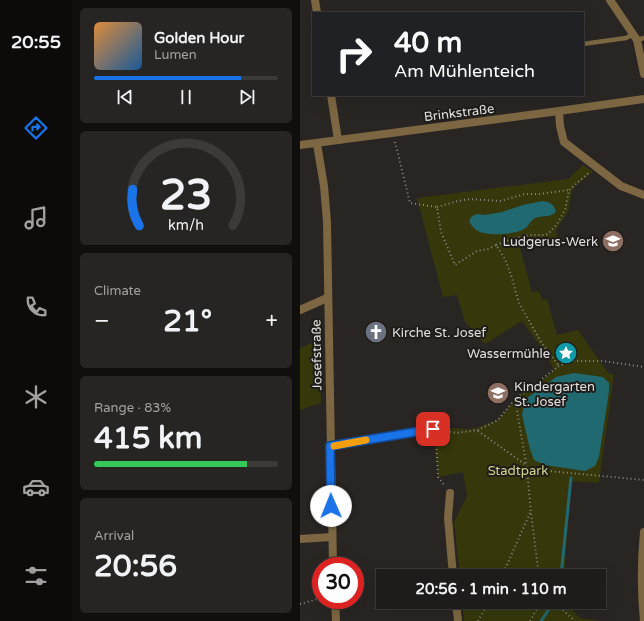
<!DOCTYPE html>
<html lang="en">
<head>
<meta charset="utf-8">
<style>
	body { margin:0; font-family:"Varela Round",sans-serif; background:#262523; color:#f1f3f6; height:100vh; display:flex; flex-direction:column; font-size:15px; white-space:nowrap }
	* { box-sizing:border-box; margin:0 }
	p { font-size:13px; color:#a1a1a2 }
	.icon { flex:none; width:22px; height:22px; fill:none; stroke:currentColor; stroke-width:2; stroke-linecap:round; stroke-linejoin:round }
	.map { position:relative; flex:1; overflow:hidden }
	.side { display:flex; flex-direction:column; gap:8px; padding:8px; background:#100f0e; width:228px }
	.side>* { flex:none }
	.guide { position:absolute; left:12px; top:12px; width:272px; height:84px; border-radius:0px; box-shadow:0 4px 16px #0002,0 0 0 1px #3c3a39; background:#202124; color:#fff; overflow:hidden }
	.speed { position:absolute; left:12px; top:557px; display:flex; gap:8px; font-size:20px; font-weight:700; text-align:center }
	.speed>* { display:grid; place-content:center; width:52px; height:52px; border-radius:50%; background:#1e1c1a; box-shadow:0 4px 16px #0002,0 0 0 1px #3c3a39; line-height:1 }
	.speed .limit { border:6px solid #d22; background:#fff; color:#111 }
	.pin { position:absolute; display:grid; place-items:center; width:34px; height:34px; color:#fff; margin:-17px; border-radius:8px; box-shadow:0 2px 6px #0006 }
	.me { position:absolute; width:44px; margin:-22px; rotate:359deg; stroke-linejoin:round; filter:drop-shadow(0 0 3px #0008) }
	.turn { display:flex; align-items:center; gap:14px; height:84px; padding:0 16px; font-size:18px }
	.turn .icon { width:52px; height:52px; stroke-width:2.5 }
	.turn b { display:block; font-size:28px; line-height:34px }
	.big { font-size:30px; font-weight:700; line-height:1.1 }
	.side .card { flex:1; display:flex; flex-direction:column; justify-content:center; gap:6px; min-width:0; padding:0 14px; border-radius:6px; background:#262523 }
	.side .dial { align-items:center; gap:0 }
	.dial svg { height:104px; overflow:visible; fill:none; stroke:#3c3a39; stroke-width:7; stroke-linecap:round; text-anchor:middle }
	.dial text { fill:#f1f3f6; stroke:none }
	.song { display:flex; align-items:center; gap:12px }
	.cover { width:48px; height:48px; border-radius:6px; background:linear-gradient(135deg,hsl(30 70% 55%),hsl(210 70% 35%)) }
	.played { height:4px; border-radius:2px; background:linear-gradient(90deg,#1a73e8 80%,#3c3a39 80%) }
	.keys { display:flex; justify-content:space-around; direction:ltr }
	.heat { display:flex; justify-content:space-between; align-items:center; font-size:22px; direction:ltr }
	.charge { height:6px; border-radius:3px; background:linear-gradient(90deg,#34c759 83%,#3c3a39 0) }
	.trip { position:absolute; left:76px; top:569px; width:230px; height:40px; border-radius:0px; background:#1e1c1a; box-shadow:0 4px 16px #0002,0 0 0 1px #3c3a39; font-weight:700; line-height:40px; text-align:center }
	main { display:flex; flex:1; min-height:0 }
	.tabs { display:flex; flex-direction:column; width:72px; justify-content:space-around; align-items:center; background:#0c0b0a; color:#a1a1a2 }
	.tabs .icon { width:28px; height:28px }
	.tabs .selected { color:#1a73e8 }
	.tabs b { font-size:18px; color:#f1f3f6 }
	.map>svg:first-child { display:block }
</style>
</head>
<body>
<main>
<nav class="tabs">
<b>20:55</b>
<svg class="icon selected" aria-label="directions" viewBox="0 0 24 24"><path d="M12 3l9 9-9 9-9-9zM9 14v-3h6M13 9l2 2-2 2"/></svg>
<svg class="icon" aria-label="music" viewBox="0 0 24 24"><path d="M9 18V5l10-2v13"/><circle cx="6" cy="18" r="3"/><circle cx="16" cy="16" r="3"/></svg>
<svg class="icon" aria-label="phone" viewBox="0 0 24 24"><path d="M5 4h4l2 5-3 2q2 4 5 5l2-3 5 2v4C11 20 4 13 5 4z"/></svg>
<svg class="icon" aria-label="climate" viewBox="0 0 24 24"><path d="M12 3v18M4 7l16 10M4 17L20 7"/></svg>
<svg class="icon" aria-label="car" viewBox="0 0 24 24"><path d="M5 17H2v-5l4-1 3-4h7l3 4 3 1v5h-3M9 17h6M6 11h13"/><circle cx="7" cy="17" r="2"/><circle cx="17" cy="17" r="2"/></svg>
<svg class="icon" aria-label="filters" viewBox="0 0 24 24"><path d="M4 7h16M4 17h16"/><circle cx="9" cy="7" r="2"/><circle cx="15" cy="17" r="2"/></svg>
</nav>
<section class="side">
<div class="card">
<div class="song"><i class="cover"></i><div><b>Golden Hour</b><p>Lumen</p></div></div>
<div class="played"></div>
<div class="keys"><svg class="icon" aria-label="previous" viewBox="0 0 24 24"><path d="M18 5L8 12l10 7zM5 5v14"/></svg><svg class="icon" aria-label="pause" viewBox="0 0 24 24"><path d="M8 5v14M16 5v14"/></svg><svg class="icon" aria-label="next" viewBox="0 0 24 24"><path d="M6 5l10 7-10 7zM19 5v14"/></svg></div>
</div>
<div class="card dial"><svg viewBox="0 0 100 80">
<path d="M14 69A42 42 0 1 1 86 69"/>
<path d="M14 69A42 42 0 0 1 9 41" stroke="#1a73e8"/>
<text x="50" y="56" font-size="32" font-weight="700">23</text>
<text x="50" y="72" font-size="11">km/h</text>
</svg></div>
<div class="card"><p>Climate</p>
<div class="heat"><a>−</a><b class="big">21°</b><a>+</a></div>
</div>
<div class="card"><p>Range · 83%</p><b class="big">415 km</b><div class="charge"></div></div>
<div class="card"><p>Arrival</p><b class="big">20:56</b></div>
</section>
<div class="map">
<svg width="344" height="621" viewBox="0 0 344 621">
	<rect width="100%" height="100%" fill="#282523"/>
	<g fill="#36380b">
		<polygon points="283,165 293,172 276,185 272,191 268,212 256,230 259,246 235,239 219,244 232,292 239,291 242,300 247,299 257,335 278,330 308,373 314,374 299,483 271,481 264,576 160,576 154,522 167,496 163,472 138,477 134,427 168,429 176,428 198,420 215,399 254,371 248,357 222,321 185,344 165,322 157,295 143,297 117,198 268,179"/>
		<polygon points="19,340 21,403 0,410 0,348"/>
		<polygon points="162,602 265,602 280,618 300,621 164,621"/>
	</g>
	<g fill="#216970">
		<path d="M242 201C250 202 254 204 256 212 250 218 243 215 235 218 231 220 228 227 224 229 215 235 187 236 178 231 174 229 171 225 169 221L172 216 177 214 185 215 202 212 223 205Z"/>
		<polygon points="274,373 303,377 309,383 309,391 299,457 295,466 285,471 245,465 234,460 230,449 222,415 224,404 227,398 256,377"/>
	</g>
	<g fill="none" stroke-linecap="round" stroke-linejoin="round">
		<g stroke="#216970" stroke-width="3">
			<polyline points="261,576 271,478"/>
			<polyline points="241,621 254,602"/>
		</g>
		<g stroke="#8b8887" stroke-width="2" stroke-dasharray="1 3" stroke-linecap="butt">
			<polyline points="95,142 110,203 137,207 141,232 155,265 177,251 188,249 196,245 205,259 211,275 219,303 241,342 259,366"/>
			<polyline points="137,207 158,201 170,199 200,201 225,194 239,194 269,190"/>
			<polyline points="196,245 212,239 229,235 246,235 251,231 257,224 265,210 269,190 290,172"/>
			<polyline points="215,399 227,469 231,513 239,576"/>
			<polyline points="142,430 156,433 178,430 198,420 215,399 259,366 272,361 303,361 344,367"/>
			<polyline points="178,431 226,465"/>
			<polyline points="136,437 138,477 145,486"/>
			<polyline points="227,469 344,480"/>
			<polyline points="202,576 230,513"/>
			<polyline points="254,602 275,621"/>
			<polyline points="0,604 21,598"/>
			<polyline points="186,607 189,602"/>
			<polyline points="178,621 186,607 206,602"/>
			<polyline points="230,621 241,602"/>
		</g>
		<g stroke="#7c6742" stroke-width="4.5">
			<polyline points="337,40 344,38"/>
			<polyline points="283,44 326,38 334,34"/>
		</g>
		<g stroke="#7c6742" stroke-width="8">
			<polyline points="15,0 17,13"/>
			<polyline points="310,0 337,40 344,74"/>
			<polyline points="31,95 38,140"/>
			<polyline points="259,111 260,126 264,142 321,186 344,195"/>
			<polyline points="17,144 24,186 27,222 33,566"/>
			<polyline points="0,310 27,298"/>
			<polyline points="30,446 133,429"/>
			<polyline points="150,493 148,518 153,576"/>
			<polyline points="0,539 32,537"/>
			<polyline points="35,600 36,621"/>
			<polyline points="156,602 158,621"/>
		</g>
		<g stroke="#7c6742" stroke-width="8">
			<polyline points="0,145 259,111 344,99"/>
			<path d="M344 621C341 591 341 562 344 532"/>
		</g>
	</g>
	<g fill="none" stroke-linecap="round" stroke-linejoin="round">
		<g stroke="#114b97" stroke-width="10">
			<polyline id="route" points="31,506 30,446 133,429"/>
		</g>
		<use href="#route" stroke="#1a73e8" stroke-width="7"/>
		<polyline stroke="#f59e0b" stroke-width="7" points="34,446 66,440"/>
	</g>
	<defs>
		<g id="school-disc" transform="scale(1.15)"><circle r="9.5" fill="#8d6e63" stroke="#1f1c19"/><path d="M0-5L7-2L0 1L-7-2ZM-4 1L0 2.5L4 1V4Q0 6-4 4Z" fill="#fff"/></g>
		<g id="church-disc" transform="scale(1.15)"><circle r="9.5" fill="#6b7280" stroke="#1f1c19"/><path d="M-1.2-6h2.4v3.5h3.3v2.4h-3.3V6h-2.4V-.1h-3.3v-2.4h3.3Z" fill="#fff"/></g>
		<g id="sight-disc" transform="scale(1.15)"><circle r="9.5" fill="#0f9aa8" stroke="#1f1c19"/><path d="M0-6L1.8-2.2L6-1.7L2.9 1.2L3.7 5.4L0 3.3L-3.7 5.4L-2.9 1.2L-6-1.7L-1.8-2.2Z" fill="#fff"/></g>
	</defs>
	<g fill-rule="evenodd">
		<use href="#school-disc" x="313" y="241"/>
		<use href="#church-disc" x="76" y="332"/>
		<use href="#sight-disc" x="266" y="353"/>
		<use href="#school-disc" x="198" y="393"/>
	</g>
	<g text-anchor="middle" stroke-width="4" stroke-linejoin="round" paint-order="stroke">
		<g font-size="13" fill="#e1dfde" stroke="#1f1c19">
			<text transform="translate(159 112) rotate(-7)" y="5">Brinkstraße</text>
			<text transform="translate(16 355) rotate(-91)" y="5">Josefstraße</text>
		</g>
		<g font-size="13" fill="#e1dfde" stroke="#1f1c19" text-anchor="end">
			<text x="298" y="246">Ludgerus-Werk</text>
			<text x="92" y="337" text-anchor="start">Kirche St. Josef</text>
			<text x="250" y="358">Wassermühle</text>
			<text x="214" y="391" text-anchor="start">Kindergarten<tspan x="214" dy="15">St. Josef</tspan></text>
		</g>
		<g font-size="13" fill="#d0d689" stroke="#1f1c19">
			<text x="218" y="475">Stadtpark</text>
		</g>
	</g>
</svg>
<div class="speed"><div class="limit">30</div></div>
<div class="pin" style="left:133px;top:429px;background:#d93025"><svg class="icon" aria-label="arrive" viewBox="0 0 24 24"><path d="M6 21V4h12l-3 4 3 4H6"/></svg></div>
<svg class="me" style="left:31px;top:506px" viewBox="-20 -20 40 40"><circle r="19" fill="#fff"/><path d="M0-13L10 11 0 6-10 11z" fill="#1a73e8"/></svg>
<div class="trip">20:56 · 1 min · 110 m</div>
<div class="guide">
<div class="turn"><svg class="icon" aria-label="right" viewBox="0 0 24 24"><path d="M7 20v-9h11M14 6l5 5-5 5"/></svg><div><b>40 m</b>Am Mühlenteich</div></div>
</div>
</div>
</main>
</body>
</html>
